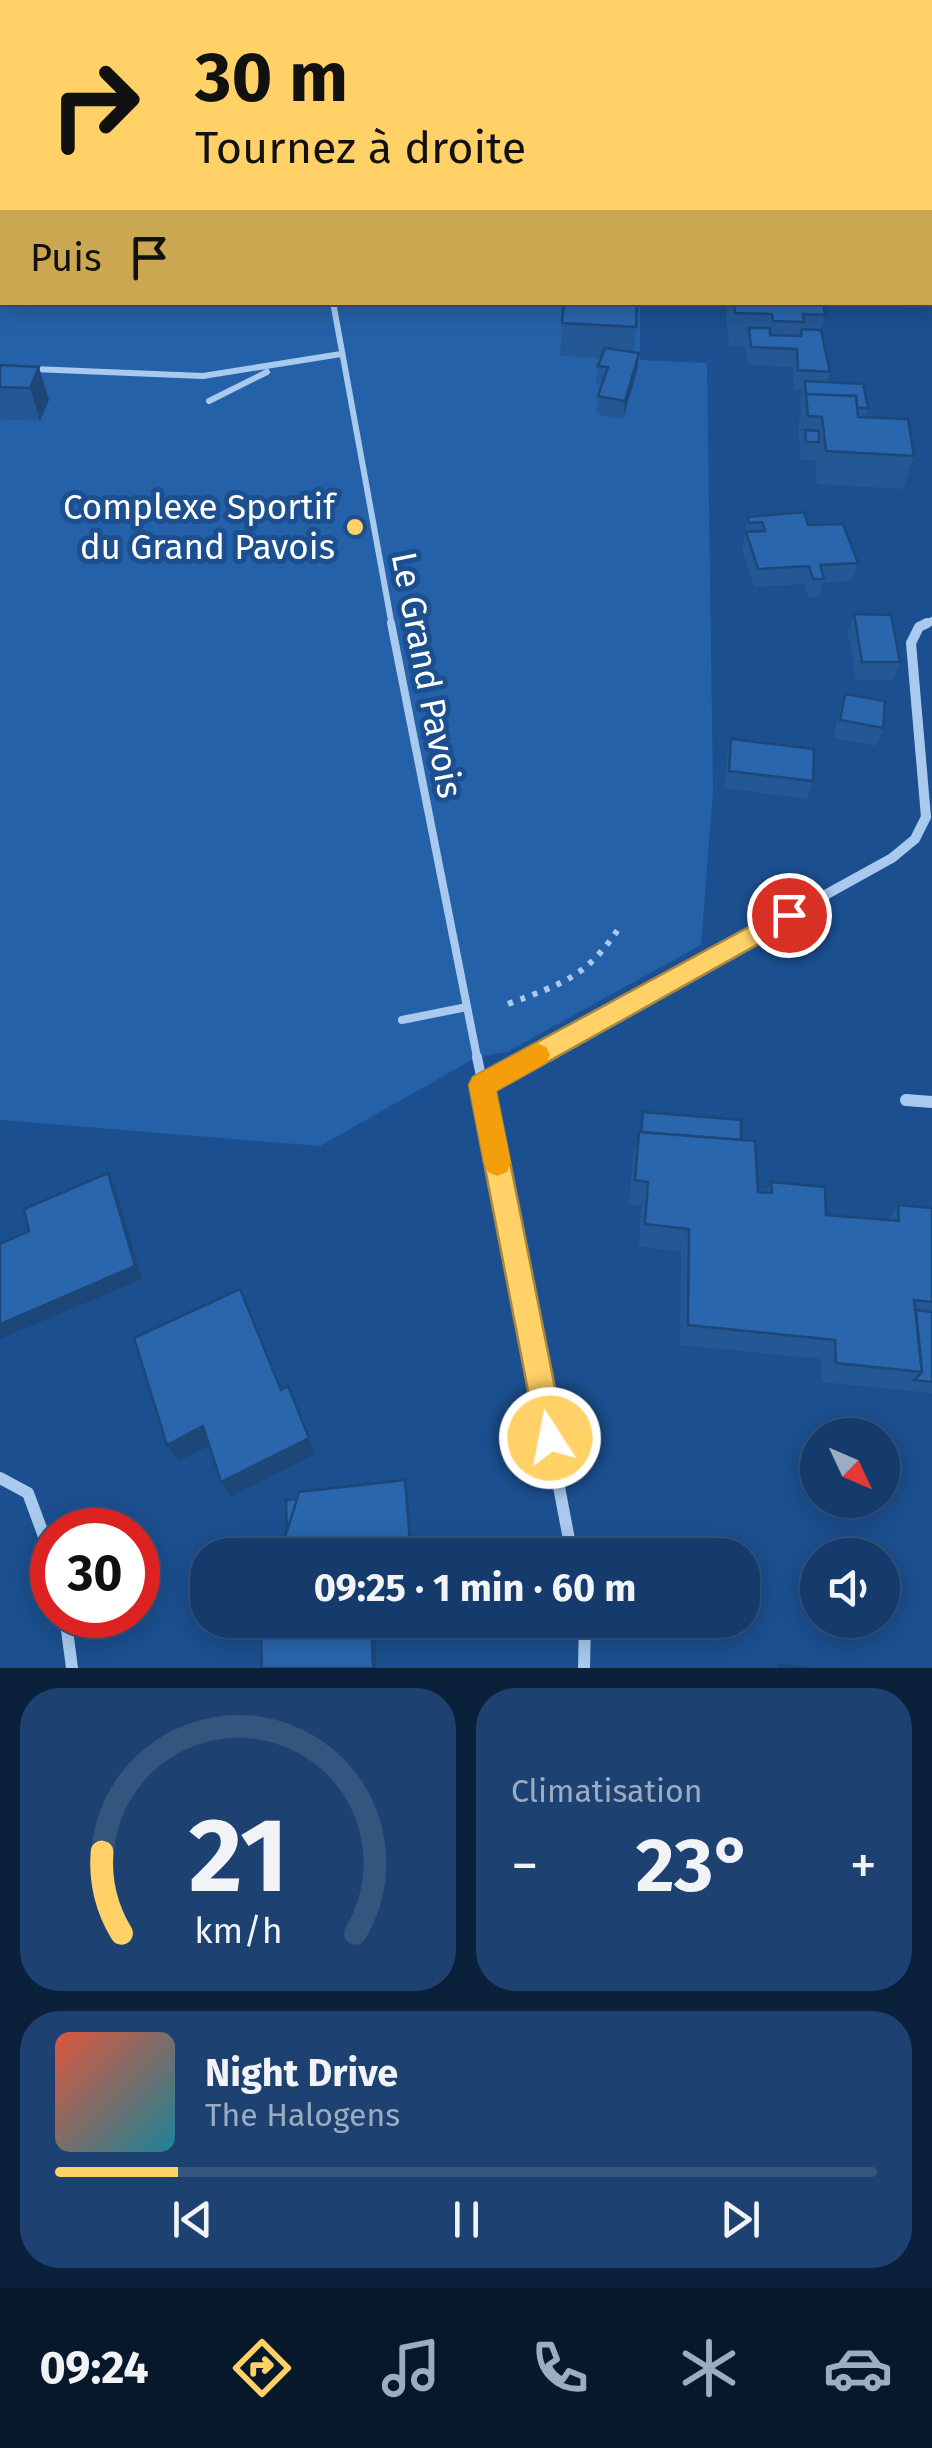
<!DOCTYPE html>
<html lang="fr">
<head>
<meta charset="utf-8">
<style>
	body { margin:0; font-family:"Fira Sans",sans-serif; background:#1d4271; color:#f1f3f6; height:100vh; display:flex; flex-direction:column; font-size:38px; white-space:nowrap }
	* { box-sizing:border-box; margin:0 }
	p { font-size:32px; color:#9dadc1 }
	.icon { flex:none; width:55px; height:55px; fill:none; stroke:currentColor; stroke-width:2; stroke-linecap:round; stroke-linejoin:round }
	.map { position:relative; height:1668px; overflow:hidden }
	.sheet { display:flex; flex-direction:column; gap:20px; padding:20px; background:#0b203b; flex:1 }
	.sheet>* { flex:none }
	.banner { position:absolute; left:0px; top:0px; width:932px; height:305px; box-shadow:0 5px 25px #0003,0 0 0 2px #33557e; background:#ffd166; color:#111; overflow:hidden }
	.needle { width:65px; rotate:134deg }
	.buttons { position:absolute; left:800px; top:1418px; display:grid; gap:20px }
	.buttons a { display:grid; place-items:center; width:100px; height:100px; border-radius:50%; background:#143b6b; box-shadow:0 5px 25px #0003,0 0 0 2px #33557e; font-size:50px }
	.speed { position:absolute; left:30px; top:1508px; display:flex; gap:20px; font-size:50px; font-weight:700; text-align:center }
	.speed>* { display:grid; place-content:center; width:130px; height:130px; border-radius:50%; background:#143b6b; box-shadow:0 5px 25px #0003,0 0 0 2px #33557e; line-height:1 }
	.speed .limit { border:15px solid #d22; background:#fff; color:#111 }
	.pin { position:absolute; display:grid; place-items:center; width:85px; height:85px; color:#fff; margin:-42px; border:5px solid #fff; border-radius:50%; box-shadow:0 2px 10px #0007 }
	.me { position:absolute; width:110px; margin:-55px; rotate:349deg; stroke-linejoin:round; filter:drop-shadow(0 0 8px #0008) }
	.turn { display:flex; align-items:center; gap:35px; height:210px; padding:0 30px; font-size:45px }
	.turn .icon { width:130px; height:130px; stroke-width:2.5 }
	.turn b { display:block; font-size:70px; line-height:85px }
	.then { display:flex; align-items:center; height:95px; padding:0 30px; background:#0003; gap:20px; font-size:38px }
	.big { font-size:75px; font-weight:700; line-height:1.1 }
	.sheet .card { flex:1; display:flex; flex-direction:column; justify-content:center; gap:15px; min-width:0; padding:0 35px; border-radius:40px; background:#1d4271 }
	.sheet .dial { align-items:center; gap:0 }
	.dial svg { height:260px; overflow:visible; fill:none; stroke:#33557e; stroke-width:7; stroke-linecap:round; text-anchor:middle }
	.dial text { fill:#f1f3f6; stroke:none }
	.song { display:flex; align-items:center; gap:30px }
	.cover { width:120px; height:120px; border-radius:15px; background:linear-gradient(135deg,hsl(10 70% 55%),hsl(190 70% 35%)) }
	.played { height:10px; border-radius:5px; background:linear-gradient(90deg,#ffd166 15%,#33557e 15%) }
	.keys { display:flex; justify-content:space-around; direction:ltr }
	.heat { display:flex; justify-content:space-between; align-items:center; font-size:55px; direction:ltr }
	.sheet .tiles { flex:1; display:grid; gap:20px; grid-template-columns:1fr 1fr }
	.card:last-child { grid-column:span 2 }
	.trip { position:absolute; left:190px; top:1538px; width:570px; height:100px; border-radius:40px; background:#143b6b; box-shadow:0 5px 25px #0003,0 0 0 2px #33557e; font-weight:700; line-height:100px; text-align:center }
	.menu { display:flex; height:160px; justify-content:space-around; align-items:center; background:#08182b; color:#9dadc1 }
	.menu .icon { width:70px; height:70px }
	.menu .current { color:#ffd166 }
	.menu b { font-size:45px; color:#f1f3f6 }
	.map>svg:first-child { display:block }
</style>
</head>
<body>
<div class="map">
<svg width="932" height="1668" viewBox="0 0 932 1668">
	<rect width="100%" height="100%" fill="#1b4f8f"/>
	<g fill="#2461a8">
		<polygon points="0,0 464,0 2,2 2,302 640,303 640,360 707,363 713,791 701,945 507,1052 477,1057 320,1146 0,1120"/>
		<polygon points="491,0 932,0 932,109 930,2"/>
	</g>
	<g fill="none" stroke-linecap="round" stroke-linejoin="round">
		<g stroke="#a9c9ee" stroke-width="4" stroke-dasharray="2.5 5" stroke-linecap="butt">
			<polyline points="823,0 848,2"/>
			<polyline points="0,2 5,2"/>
			<polyline points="887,2 896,0"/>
		</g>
		<path stroke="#a9c9ee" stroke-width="6" stroke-dasharray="5 8" stroke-linecap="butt" d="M508 1004C564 983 587 977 621 925"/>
		<polyline stroke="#a9c9ee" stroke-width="5" points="640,0 647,2"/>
		<g stroke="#a9c9ee" stroke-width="6">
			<polyline points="333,302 392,626"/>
			<polyline points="33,369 203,376 341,354"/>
			<polyline points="209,401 267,372"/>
		</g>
		<g stroke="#a9c9ee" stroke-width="8">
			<polyline points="391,623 477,1057"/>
			<polyline points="402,1020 467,1007"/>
		</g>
		<polyline stroke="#a9c9ee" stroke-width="8" points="922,626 932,621"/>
		<g stroke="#a9c9ee" stroke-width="10">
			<polyline points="477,1057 482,1081"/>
			<polyline points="489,1081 892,858 915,839 926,817 911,643 919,627 927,623"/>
		</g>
		<g stroke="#a9c9ee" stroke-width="12">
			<polyline points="481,1078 572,1555"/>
			<polyline points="482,1085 494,1078"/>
			<polyline points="906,1100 932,1102"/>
			<polyline points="0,1478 28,1493 52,1558"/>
			<polyline points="65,1615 72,1668"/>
			<polyline points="584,1668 585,1620"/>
		</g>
	</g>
	<g fill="#245895">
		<polygon points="336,0 407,0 405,2 336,2"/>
		<polygon points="932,171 932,203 930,195 930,178"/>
		<polygon points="564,302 636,327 633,352 637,371 623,419 596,414 598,396 602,385 596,384 598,366 600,358 560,356"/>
		<polygon points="728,302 823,302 825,315 821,330 830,372 828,382 868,408 865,417 914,456 903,489 817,484 815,460 801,460 798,427 801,413 800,400 803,389 794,389 793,367 747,365 745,346 729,346 726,315"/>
		<polygon points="0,365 49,400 40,421 0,419"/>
		<polygon points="748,517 808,525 858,563 852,581 823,583 819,597 808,597 804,584 754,587 742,550"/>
		<polygon points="854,614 900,662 893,680 856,680 848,633"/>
		<polygon points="845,694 883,728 876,746 834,738 839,712"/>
		<polygon points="731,739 813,781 807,799 725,788 727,757"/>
		<polygon points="643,1112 741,1140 758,1192 766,1192 771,1182 826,1215 888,1220 898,1205 932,1208 932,1393 822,1382 821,1359 680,1345 681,1252 639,1246 641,1206 629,1204 633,1157"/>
		<polygon points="286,1620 417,1620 375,1628 377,1668 262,1668 287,1631"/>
	</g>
	<g fill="#1d4779">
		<polygon points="639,353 637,371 623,419 625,401"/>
		<polygon points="39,367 49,400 40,421 30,388"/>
		<polygon points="108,1173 115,1186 142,1279 0,1339 0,1324"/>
		<polygon points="203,1426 214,1443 179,1461 167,1445"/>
		<polygon points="309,1438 315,1454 231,1497 221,1482"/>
		<polygon points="405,1480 408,1495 412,1555 411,1555"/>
		<polygon points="371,1620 375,1628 377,1668 373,1668"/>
	</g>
	<g fill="#2a66ad" stroke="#1d4779" stroke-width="2.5">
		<polygon points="373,0 395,0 394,2 372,1"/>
		<polygon points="510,0 523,0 522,2 510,2"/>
		<polygon points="564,302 637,302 636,327 562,323"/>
		<polygon points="734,302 823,302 825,315 803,314 804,322 773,321 772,314 735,313"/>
		<polygon points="749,328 770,328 770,335 801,336 802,329 821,330 830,372 798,370 797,349 751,347"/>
		<polygon points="605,348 639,353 625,401 598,396 608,367 598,366"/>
		<polygon points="0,365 39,367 30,388 0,387"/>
		<polygon points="805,381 863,384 868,408 857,408 856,396 806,395"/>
		<polygon points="806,394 856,396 858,417 908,419 914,456 826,451 822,417 808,416"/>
		<polygon points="805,430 819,431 819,442 806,442"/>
		<polygon points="804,512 808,525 843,524 858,563 820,565 824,579 813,579 809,566 758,569 746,532 765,531 762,522 749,523 748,517"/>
		<polygon points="854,614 891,615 900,662 862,662"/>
		<polygon points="845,694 885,701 883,728 840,720"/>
		<polygon points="731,739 814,749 813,781 729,771"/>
		<polygon points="643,1112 741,1120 741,1140 641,1132"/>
		<polygon points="639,1132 755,1141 758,1192 772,1193 771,1182 825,1187 826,1215 899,1221 898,1205 932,1208 932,1302 914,1300 922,1372 836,1363 835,1340 688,1325 689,1229 645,1224 648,1182 635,1180"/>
		<polygon points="108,1173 135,1266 0,1324 0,1244 29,1231 24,1209"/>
		<polygon points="240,1289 281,1390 288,1386 309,1438 221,1482 203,1426 167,1445 134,1338"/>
		<polygon points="916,1310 932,1312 932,1382 914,1380 922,1372"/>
		<polygon points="405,1480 411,1555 284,1555 284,1540 299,1492"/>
		<polygon points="297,1499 287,1531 286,1500"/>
		<polygon points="286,1620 371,1620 373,1668 262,1668 261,1636 287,1631"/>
		<polygon points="779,1665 808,1668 779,1668"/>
	</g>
	<polygon fill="#ffd166" stroke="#a68842" stroke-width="2.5" points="789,905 798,908 801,915 798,922 496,1091 565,1438 561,1448 550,1453 539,1448 469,1085 473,1077"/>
	<polygon fill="#f59e0b" points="537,1043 546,1047 550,1055 546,1063 496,1091 511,1163 507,1172 497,1176 488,1172 484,1163 469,1085 473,1077"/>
	<circle fill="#ffd166" stroke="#1b4f8f" stroke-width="4" cx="355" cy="527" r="10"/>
	<g text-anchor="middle" stroke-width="10" stroke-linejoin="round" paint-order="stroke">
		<g font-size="35" fill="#fff" stroke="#1b4f8f" text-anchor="end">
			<text x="335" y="519">Complexe Sportif<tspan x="335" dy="40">du Grand Pavois</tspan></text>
		</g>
		<g font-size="35" fill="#fff" stroke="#1b4f8f">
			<text transform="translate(427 675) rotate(79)" y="12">Le Grand Pavois</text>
		</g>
	</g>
</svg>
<div class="buttons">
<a><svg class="needle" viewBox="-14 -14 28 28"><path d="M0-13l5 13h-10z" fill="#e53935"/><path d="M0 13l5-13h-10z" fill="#9dadc1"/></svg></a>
<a><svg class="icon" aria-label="sound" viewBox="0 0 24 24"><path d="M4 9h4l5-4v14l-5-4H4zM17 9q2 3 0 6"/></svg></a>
</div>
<div class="speed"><div class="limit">30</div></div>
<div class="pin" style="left:789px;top:915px;background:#d93025"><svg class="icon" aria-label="arrive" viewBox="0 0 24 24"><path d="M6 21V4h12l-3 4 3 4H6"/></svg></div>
<svg class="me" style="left:550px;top:1438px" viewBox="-20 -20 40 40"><circle r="17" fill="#ffd166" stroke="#fff" stroke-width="3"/><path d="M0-11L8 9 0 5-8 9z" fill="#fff"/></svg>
<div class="trip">09:25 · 1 min · 60 m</div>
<div class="banner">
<div class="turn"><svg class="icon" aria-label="right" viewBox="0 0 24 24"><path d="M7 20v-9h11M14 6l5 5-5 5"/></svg><div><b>30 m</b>Tournez à droite</div></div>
<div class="then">Puis<svg class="icon" aria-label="arrive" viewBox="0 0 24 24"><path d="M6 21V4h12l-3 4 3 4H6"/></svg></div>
</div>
</div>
<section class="sheet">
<div class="tiles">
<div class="card dial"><svg viewBox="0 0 100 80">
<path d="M14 69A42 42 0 1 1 86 69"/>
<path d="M14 69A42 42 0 0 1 8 44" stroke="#ffd166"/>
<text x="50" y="56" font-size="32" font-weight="700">21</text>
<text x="50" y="72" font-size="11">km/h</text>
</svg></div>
<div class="card"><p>Climatisation</p>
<div class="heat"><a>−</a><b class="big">23°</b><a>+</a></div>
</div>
<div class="card">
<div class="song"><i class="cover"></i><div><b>Night Drive</b><p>The Halogens</p></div></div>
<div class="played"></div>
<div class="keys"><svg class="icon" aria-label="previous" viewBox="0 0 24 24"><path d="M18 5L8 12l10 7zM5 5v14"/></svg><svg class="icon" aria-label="pause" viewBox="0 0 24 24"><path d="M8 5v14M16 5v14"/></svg><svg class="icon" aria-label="next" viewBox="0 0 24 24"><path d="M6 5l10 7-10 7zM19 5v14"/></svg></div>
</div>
</div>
</section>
<nav class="menu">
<b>09:24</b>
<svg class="icon current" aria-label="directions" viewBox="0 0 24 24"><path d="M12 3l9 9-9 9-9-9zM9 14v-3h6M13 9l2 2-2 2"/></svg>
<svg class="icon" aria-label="music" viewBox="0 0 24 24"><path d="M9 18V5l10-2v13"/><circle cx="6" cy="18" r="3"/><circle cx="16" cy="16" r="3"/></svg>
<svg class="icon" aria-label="phone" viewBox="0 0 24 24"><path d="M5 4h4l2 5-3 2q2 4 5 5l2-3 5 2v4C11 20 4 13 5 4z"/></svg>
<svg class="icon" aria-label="climate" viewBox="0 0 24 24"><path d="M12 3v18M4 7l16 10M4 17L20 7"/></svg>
<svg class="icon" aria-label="car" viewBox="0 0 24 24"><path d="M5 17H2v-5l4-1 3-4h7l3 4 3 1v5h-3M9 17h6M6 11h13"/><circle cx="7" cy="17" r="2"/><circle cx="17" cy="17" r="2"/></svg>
</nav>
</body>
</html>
